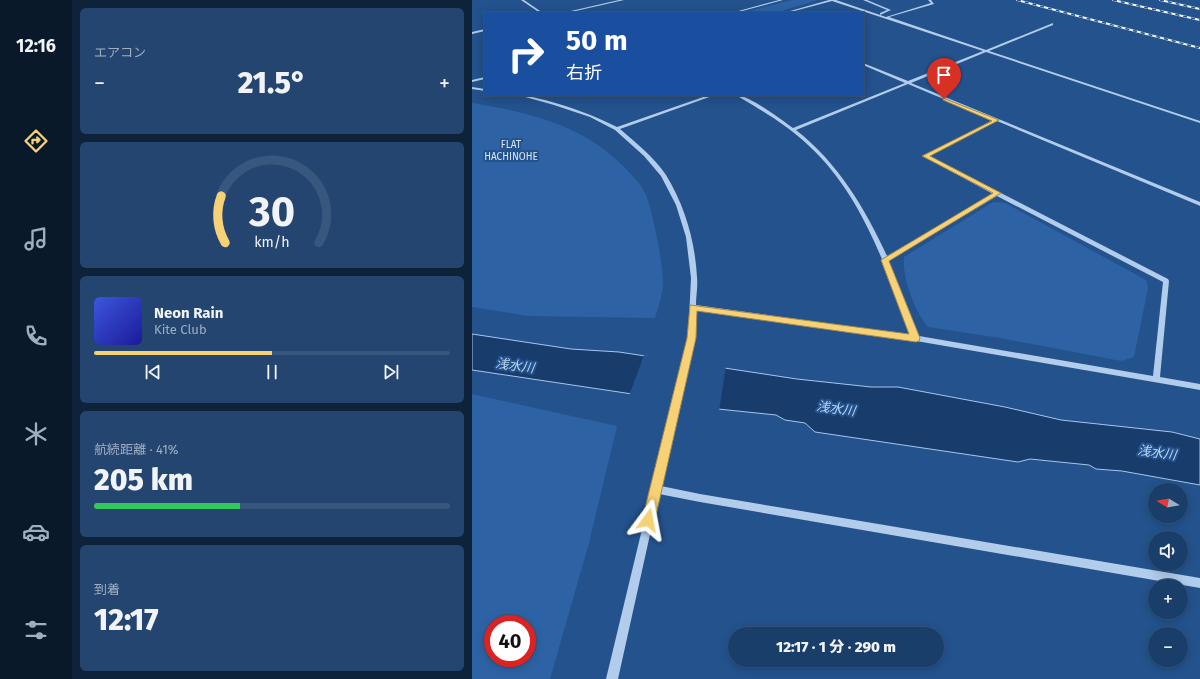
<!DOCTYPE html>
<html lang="ja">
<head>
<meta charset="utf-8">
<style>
	body { margin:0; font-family:"Fira Sans","Noto Sans JP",sans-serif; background:#234570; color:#f1f3f6; height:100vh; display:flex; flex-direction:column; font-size:15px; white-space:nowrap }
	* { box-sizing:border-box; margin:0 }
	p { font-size:13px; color:#9faec1 }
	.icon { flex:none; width:22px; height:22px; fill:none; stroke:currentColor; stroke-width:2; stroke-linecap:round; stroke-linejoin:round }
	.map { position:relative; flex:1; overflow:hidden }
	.side { display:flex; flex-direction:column; gap:8px; padding:8px; background:#0e223a; width:400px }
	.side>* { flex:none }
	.banner { position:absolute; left:12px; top:12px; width:380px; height:84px; border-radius:0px; box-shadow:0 2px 10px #0003,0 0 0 1px #38577e; background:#1a4fa0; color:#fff; overflow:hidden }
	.needle { width:26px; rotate:281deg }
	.buttons { position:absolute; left:676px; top:483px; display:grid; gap:8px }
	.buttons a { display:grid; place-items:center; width:40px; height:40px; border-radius:50%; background:#1a3e6a; box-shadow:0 2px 10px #0003,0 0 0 1px #38577e; font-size:20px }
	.speed { position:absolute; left:12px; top:615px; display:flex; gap:8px; font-size:20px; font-weight:700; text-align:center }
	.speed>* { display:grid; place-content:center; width:52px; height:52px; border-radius:50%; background:#1a3e6a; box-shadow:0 2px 10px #0003,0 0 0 1px #38577e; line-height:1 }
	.speed .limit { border:6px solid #d22; background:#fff; color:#111 }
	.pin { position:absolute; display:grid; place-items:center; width:34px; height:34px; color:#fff; margin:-41px -17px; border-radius:50% 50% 50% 0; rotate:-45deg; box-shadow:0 0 4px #0007 }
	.pin .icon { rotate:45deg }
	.me { position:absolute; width:44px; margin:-22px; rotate:13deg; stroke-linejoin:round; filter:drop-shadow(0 0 3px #0008) }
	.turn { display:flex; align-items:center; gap:14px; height:84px; padding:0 16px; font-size:18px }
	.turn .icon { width:52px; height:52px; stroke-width:2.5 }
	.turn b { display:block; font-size:28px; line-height:34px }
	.big { font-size:30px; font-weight:800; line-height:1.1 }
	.side .tile { flex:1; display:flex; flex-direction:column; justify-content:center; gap:6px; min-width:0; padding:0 14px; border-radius:6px; background:#234570 }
	.side .dial { align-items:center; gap:0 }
	.dial svg { height:104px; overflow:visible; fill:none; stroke:#38577e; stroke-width:7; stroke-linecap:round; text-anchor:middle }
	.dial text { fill:#f1f3f6; stroke:none }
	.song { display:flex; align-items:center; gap:12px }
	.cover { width:48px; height:48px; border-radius:6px; background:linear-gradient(135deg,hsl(230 70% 55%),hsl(240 70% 35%)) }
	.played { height:4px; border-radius:2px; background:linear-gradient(90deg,#f7d175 50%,#38577e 50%) }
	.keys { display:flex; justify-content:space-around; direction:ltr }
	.heat { display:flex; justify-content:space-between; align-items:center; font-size:22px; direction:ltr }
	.charge { height:6px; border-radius:3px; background:linear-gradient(90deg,#34c759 41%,#38577e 0) }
	.trip { position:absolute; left:256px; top:627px; width:216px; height:40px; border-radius:20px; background:#1a3e6a; box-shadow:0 2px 10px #0003,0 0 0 1px #38577e; font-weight:800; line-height:40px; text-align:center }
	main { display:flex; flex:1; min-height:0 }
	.menu { display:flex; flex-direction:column; width:72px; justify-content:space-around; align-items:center; background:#0a192a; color:#9faec1 }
	.menu .icon { width:28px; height:28px }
	.menu .active { color:#f7d175 }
	.menu b { font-size:18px; color:#f1f3f6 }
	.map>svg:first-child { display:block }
</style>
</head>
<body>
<main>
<nav class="menu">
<b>12:16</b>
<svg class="icon active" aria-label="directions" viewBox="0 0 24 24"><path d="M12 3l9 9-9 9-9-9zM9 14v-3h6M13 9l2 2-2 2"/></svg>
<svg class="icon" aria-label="music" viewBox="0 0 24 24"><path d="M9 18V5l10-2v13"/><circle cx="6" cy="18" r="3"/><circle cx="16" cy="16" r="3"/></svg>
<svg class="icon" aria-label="phone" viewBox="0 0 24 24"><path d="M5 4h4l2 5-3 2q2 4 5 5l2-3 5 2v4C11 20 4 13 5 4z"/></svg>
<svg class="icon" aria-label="climate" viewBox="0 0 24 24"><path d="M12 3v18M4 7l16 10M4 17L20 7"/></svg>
<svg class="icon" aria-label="car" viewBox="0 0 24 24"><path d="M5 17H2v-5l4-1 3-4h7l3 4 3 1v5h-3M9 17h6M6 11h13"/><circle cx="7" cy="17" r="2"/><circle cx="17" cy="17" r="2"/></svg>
<svg class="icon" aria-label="filters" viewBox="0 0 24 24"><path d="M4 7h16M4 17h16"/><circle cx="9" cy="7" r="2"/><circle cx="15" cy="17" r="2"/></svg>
</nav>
<section class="side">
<div class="tile"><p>エアコン</p>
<div class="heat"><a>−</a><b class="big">21.5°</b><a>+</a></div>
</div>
<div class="tile dial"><svg viewBox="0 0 100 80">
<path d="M14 69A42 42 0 1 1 86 69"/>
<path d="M14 69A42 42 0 0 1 11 33" stroke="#f7d175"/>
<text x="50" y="56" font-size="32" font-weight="700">30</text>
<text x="50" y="72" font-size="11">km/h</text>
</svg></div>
<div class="tile">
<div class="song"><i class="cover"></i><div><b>Neon Rain</b><p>Kite Club</p></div></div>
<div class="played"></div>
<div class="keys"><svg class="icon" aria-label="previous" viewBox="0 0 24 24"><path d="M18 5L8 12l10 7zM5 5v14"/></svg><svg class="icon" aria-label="pause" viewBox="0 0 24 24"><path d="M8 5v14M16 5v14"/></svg><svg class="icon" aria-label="next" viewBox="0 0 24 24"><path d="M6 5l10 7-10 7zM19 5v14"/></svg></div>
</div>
<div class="tile"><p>航続距離 · 41%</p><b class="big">205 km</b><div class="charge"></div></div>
<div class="tile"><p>到着</p><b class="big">12:17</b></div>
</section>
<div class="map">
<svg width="728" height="679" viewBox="0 0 728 679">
	<rect width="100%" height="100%" fill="#23528d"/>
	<g fill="#2d63a5" fill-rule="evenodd">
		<polygon points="320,0 345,0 303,13 270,13"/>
		<path d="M0 103C55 112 110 124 151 166 157 172 164 179 169 186 178 199 180 217 184 232 187 249 191 268 191 286 190 296 186 308 183 318L56 316 0 307Z"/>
		<path d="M521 202 533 203 674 280 676 288 662 357 649 361 528 338 456 327C443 312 430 278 432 257Z"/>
		<path d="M0 394 145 426 117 543 78 679H0ZM21 624H55V658H21Z"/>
	</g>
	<polygon fill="#183d6d" stroke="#a6c7ec" points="0,334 99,349 147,352 325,379 399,387 426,387 533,407 589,420 700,432 728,439 728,485 650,471 624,469 617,465 558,459 546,462 343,432 333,423 313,420 304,415 246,409 187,398 0,370"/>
	<polygon fill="#23528d" points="172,355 254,366 247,411 157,396"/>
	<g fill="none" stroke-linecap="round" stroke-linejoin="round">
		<g fill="#b2cceb" fill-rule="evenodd">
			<polygon points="49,0 52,0 71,13 68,13"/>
			<polygon points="147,0 152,0 95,13 90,13"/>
			<polygon points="307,0 311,0 263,13 259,13"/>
			<path d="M357 0H364L414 17 459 3 456 0H459L462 4 417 17 514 50 581 23V25L517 51 728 121V123L514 52 439 83 728 202V206L726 205 525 121 457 156 696 279 697 281 688 377 728 384V390L444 341 224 310 222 338 189 486 228 494 728 578V588L228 502 187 494 146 679H134L216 338 219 278 214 237 204 205 189 176 172 156 143 130 118 117 82 105 46 95C55 95 64 98 73 100 99 107 121 115 145 127L237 95H243L148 129C164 143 182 157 194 175 213 206 223 241 225 277 226 286 224 296 224 305L439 335C414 268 390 194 336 145 321 131 305 120 287 109 280 104 271 100 264 95 277 95 310 120 321 128L433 83 391 65V63L436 81 511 51 360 1 315 13H311ZM436 84 521 120 451 156 521 194 415 256C393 208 366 163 324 130ZM525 196 691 282 681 376 447 336 416 261Z"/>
			<polygon points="391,0 395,0 419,10 408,15 408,13 415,10"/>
			<polygon points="13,29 13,31 0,34 0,32"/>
			<polygon points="13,77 13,79 0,82 0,80"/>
			<polygon points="0,87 13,89 13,91 0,89"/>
		</g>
		<g stroke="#fff" stroke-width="2">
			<g id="rail">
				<polyline points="545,0 728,48"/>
				<polyline points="641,0 728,20"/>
				<polyline points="688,0 728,9"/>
			</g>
		</g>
		<use href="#rail" stroke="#23528d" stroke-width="1.5" stroke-dasharray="4" stroke-linecap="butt"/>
	</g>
	<polygon fill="#f7d175" stroke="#a1884c" points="471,98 527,120 458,156 529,193 417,261 448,338 447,341 444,342 225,311 224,338 183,520 181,524 176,526 172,524 170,520 215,338 218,305 437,334 409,260 521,193 450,156 520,121 471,100"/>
	<g text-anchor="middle" stroke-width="4" stroke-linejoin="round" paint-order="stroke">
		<g font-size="10" fill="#d7e6f8" stroke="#23528d">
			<text x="39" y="148">FLAT<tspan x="39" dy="12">HACHINOHE</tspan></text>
		</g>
		<g font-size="13" font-style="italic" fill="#bed6f2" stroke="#23528d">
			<text transform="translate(43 365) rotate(8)" y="5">浅水川</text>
			<text transform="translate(364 408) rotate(8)" y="5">浅水川</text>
			<text transform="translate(685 452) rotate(8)" y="5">浅水川</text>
		</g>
	</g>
</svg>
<div class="buttons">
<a><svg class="needle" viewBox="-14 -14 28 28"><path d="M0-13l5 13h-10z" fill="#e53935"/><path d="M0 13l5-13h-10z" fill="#9faec1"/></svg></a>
<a><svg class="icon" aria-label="sound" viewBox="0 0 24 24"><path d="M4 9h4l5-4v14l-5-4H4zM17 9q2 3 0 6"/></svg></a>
<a>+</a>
<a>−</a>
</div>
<div class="speed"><div class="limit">40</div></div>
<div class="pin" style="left:472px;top:99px;background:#d93025"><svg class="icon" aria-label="arrive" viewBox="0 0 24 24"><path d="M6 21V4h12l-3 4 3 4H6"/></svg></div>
<svg class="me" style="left:176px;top:520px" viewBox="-20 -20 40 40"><path d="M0-17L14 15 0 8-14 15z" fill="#f7d175" stroke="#fff" stroke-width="4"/></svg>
<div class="trip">12:17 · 1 分 · 290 m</div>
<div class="banner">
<div class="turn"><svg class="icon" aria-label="right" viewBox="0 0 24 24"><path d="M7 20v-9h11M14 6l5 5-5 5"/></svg><div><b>50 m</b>右折</div></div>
</div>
</div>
</main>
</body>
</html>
